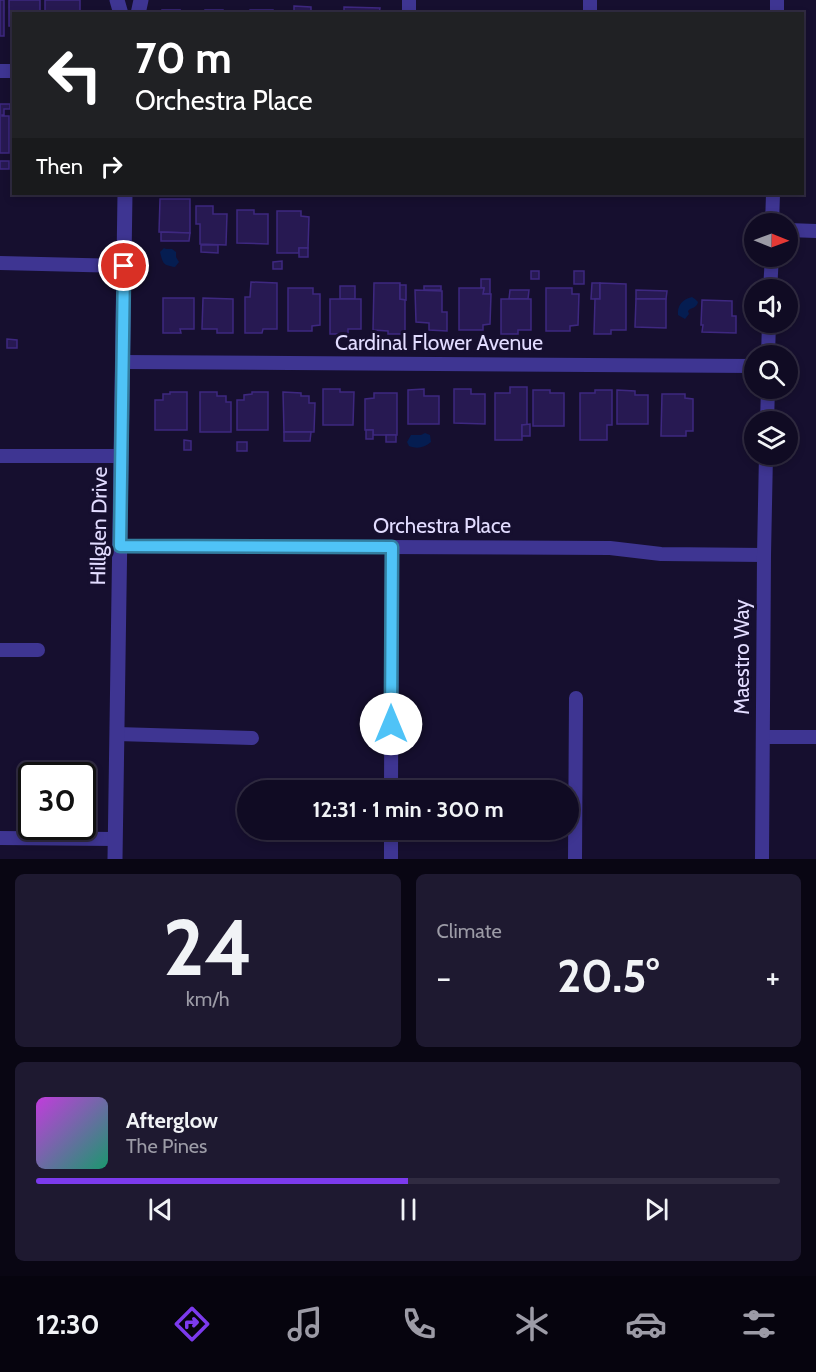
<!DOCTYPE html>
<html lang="en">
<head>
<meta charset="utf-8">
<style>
	body { margin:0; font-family:Cabin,sans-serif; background:#1e1930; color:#f1f3f6; height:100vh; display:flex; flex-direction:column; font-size:22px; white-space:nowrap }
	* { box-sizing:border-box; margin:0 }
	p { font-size:20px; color:#9c9ba6 }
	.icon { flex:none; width:33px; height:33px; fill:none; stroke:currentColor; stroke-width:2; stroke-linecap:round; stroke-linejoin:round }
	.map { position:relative; height:859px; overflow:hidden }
	.sheet { display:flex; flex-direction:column; gap:15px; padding:15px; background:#090613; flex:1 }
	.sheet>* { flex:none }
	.hud { position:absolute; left:12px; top:12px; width:792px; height:183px; border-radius:0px; box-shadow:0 3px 9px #0003,0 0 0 2px #302b41; background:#202124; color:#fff; overflow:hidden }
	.needle { width:39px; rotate:91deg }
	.tools { position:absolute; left:744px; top:213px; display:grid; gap:12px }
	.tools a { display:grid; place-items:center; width:54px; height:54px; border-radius:50%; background:#100b23; box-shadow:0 3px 9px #0003,0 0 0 2px #302b41; font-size:30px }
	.speed { position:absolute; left:18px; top:762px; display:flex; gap:12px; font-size:30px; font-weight:700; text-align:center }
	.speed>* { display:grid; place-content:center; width:78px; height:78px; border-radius:50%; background:#100b23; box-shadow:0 3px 9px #0003,0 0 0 2px #302b41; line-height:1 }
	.speed .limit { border:3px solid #111; border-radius:9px; background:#fff; color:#111 }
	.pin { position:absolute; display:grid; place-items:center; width:51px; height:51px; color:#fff; margin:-26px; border:3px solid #fff; border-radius:50%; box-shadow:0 2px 6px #0007 }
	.me { position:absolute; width:66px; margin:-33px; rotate:0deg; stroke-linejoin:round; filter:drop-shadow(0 0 4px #0008) }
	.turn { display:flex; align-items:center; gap:21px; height:126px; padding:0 24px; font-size:27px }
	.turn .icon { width:78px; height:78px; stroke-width:2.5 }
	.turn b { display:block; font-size:42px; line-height:51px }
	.then { display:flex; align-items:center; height:57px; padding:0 24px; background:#0003; gap:12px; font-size:22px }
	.big { font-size:45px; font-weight:700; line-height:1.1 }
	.sheet .tile { flex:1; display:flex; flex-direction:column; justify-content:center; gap:9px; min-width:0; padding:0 21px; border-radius:9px; background:#1e1930 }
	.sheet .dial { align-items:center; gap:0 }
	.dial b { font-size:78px; line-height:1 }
	.song { display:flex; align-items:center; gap:18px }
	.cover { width:72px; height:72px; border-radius:9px; background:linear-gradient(135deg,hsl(290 70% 55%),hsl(160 70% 35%)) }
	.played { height:6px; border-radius:3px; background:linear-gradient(90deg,#7c3aed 50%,#302b41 50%) }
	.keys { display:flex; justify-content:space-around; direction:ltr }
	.heat { display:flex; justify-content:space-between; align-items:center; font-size:33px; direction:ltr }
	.sheet .tiles { flex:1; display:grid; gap:15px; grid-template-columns:1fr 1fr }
	.tile:last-child { grid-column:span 2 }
	.trip { position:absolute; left:237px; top:780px; width:342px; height:60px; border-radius:30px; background:#100b23; box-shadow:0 3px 9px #0003,0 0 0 2px #302b41; font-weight:700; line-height:60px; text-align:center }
	.tabs { display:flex; height:96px; justify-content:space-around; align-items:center; background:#06040e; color:#9c9ba6 }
	.tabs .icon { width:42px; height:42px }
	.tabs .current { color:#7c3aed }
	.tabs b { font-size:27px; color:#f1f3f6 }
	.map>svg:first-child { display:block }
</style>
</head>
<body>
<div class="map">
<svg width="816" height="859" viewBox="0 0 816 859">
	<rect width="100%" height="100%" fill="#160f2f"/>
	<g fill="#051d51">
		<path d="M164 248 166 249H172L176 252V257L179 262 175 267C163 265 163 264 160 252Z"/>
		<path d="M692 297 695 299 698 302C697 306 694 308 690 309L688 311 689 314 685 319 678 315C677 305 683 299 692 297Z"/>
		<path d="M425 433 430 435 431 442C424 448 417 449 409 446L407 442 411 435H421Z"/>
	</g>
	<g fill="#271952" stroke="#3e2880" stroke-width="1.5">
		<rect x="0" y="0" width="4" height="36"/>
		<polygon points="9,0 40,0 40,14 14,14 14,26 9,26"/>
		<rect x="45" y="0" width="35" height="14"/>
		<polygon points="294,6 311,7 311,14 279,14 279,11 294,11"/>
		<polygon points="344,7 380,8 379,14 344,14"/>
		<polygon points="162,10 180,10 179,14 162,14"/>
		<rect x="205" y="10" width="18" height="4"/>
		<polygon points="250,10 273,10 273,14 249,14"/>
		<polygon points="0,104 10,104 10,109 4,109 4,115 2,115 2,116 9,116 9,153 0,153"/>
		<rect x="0" y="161" width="9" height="8"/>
		<polygon points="160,199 190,199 190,233 159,232"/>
		<polygon points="196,206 213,206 213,214 227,214 226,245 200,244 200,224 196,224"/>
		<polygon points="237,210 254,210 254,214 268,214 268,244 237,243"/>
		<polygon points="277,211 301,211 301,216 309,217 308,248 299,248 299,253 277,253"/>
		<polygon points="161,232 190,233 189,241 161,241"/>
		<polygon points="201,245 218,245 218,253 201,252"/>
		<rect x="299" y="248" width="9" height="9"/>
		<polygon points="282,261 282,269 273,269 273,262"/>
		<rect x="531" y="271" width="8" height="8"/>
		<rect x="574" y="271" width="10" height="13"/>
		<polygon points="481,279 490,279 490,294 483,294 484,288 481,288"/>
		<polygon points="251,282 277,283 277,329 263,329 262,333 245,333 245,297 250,297"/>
		<polygon points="374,283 400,283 400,299 405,299 405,334 388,334 388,331 373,330"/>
		<polygon points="592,283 600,283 600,299 591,299"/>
		<polygon points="600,283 626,284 626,330 611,330 611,334 594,334 595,299 600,299"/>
		<polygon points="400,285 406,285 406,300 400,299"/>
		<rect x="340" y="286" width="15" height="13"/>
		<rect x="424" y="286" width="17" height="4"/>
		<polygon points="288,288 313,288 313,294 320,294 320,325 312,326 312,331 288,331"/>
		<polygon points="459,288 484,288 483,294 491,294 490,324 483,325 483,330 459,330"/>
		<polygon points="546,288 572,288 572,294 579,294 578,325 570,326 570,331 546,331"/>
		<polygon points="415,290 442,291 442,312 447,312 447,331 429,330 429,323 416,322"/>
		<polygon points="510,290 529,290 528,299 509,299"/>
		<polygon points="636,290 667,291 666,299 636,299"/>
		<polygon points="163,298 194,298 194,329 180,329 181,333 163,333"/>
		<polygon points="203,298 233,299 233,333 217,333 217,329 202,329"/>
		<polygon points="330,299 361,299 361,329 348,329 348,334 330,334"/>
		<polygon points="501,299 531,299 531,330 518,330 518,334 501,334"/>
		<polygon points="636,299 666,299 666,328 635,327"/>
		<polygon points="702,300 732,301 732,316 736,316 736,333 702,332 703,325 701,325"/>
		<polygon points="7,339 17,340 17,348 7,348"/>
		<polygon points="510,387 527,387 527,425 522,425 522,440 495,440 495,393 510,393"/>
		<polygon points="323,389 340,389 340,392 354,392 353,425 323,425"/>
		<polygon points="424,389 424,396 439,396 439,424 408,424 408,390"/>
		<polygon points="454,389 471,389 471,394 485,394 485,424 454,423"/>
		<polygon points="533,390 550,390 550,393 564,393 564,426 533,426"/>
		<polygon points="595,390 612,390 612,425 607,425 607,440 580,440 580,393 595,393"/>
		<polygon points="617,390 635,391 635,395 648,395 648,424 617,424"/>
		<polygon points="170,392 187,392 187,430 155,430 155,400 163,400 163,394 170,394"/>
		<polygon points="200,392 217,392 217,396 226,396 226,402 231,402 231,432 200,432"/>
		<polygon points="252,392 268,392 268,430 237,430 237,400 244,400 244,395 252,394"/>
		<polygon points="283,392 301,393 301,396 309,396 309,403 315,403 314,432 284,432"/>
		<polygon points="374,393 397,393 397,435 373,435 373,430 365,430 365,399 374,398"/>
		<polygon points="662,394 685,394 685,398 693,399 693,431 686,431 686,436 661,436"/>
		<polygon points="530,424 530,436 522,436 522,425"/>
		<rect x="366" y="430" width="7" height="9"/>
		<polygon points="284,432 311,432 310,441 284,441"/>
		<rect x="386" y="435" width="10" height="7"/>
		<polygon points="184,440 191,441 191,450 184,450"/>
		<rect x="237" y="442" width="10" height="9"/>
	</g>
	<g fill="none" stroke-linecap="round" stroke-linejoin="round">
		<g stroke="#3e3592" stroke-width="14">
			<polyline points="409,14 409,0"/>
			<polyline points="590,14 590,0"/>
			<polyline points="777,14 777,0"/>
			<polyline points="0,71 14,71"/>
			<polyline points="772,224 773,194"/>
			<polyline points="788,230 816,231"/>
			<polyline points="0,263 124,266"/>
			<polyline points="770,290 772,256"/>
			<polyline points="768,356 769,322"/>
			<polyline points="123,362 754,366"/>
			<polyline points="767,422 768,388"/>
			<polyline points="0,456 121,456"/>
			<polyline points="120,546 610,548 661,554 764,555"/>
			<polyline points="0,650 38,650"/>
			<polyline points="117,734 252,738"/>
			<polyline points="763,737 816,737"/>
			<polyline points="391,790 392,547"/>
			<polyline points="0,838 115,839"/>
			<polyline points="391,859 391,830"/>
			<polyline points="575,859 576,698"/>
			<polyline points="762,859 764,555 766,454"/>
		</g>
		<g stroke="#3e3592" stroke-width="15">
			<polyline points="117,0 121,14"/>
			<polyline points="138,14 141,0"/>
			<polyline points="115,859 125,194"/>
		</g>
	</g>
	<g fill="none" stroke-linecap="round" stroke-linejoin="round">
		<g stroke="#337fa1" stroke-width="15">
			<polyline id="route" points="124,266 120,546 392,547 391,724"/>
		</g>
		<use href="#route" stroke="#4fc3f7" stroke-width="10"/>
	</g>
	<g text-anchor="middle" stroke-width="6" stroke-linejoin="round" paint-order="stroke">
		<g font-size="21" fill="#e2dcff" stroke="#160f2f">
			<text x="439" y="350">Cardinal Flower Avenue</text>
			<text transform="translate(99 526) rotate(-89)" y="7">Hillglen Drive</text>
			<text x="442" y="533">Orchestra Place</text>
			<text transform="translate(742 657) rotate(-90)" y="7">Maestro Way</text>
		</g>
	</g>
</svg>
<div class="tools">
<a><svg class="needle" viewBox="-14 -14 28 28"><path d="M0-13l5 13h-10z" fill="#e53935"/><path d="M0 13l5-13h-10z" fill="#9c9ba6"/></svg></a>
<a><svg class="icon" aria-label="sound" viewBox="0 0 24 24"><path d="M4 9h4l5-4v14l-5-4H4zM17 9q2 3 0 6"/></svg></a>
<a><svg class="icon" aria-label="search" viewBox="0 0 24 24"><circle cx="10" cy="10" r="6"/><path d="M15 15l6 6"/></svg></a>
<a><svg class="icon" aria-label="layers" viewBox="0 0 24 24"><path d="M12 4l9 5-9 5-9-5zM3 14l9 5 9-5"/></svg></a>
</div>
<div class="speed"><div class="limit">30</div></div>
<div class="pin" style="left:124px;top:266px;background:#d93025"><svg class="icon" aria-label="arrive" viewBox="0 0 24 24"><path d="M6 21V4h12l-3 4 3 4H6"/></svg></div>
<svg class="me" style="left:391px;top:724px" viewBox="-20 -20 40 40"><circle r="19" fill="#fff"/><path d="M0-13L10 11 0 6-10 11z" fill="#4fc3f7"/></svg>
<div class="trip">12:31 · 1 min · 300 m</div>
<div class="hud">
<div class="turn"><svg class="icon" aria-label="left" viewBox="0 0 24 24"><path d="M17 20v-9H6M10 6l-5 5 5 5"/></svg><div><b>70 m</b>Orchestra Place</div></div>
<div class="then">Then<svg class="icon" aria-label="right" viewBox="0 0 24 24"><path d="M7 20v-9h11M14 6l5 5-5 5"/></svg></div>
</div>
</div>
<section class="sheet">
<div class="tiles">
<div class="tile dial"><b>24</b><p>km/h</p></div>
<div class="tile"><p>Climate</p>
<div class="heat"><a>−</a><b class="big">20.5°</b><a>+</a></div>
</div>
<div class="tile">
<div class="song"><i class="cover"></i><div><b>Afterglow</b><p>The Pines</p></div></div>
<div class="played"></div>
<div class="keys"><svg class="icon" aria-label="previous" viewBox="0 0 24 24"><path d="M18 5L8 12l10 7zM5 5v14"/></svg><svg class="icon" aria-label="pause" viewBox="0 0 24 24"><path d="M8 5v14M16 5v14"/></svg><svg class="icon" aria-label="next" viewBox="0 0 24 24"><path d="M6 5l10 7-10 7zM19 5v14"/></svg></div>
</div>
</div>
</section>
<nav class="tabs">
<b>12:30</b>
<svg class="icon current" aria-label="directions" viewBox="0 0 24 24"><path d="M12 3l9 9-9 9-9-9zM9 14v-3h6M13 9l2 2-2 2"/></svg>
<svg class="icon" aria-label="music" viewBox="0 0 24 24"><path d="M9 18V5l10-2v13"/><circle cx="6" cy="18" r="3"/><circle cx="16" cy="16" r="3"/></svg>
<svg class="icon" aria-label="phone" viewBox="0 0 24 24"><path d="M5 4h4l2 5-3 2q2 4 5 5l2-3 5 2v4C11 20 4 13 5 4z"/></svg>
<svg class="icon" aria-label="climate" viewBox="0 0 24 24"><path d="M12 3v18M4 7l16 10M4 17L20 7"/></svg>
<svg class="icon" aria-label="car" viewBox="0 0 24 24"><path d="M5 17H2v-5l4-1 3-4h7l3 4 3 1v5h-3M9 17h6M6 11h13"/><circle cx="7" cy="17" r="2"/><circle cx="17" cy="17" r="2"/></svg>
<svg class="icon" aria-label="filters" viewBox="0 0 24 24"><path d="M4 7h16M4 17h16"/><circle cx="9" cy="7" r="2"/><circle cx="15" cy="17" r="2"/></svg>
</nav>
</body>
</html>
